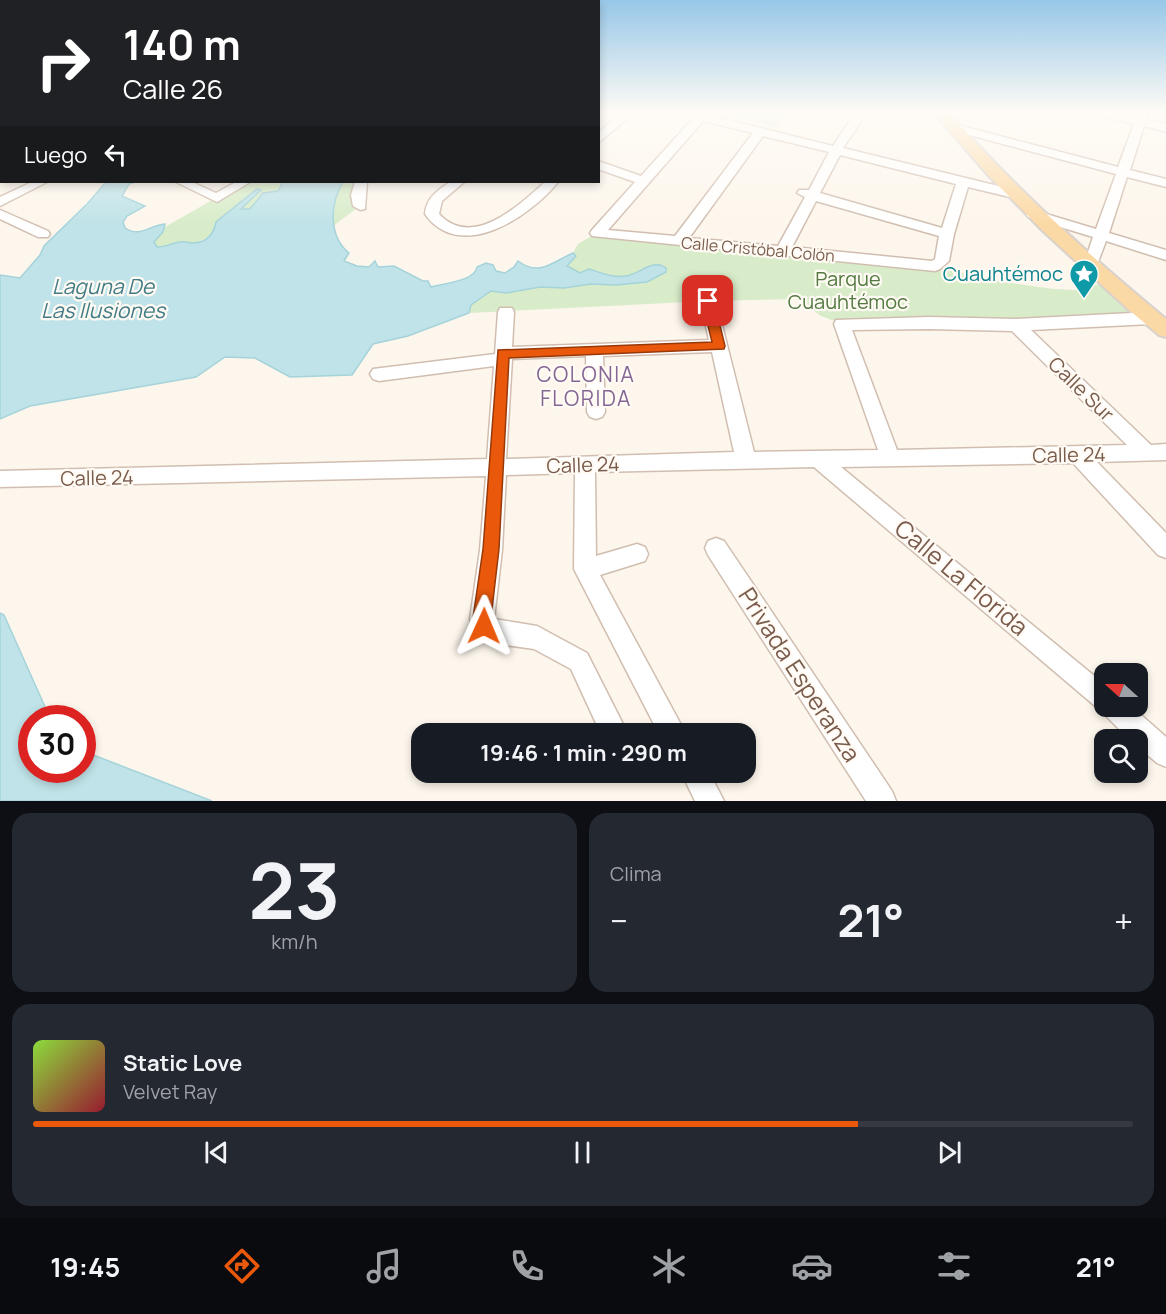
<!DOCTYPE html>
<html lang="es">
<head>
<meta charset="utf-8">
<style>
	body { margin:0; font-family:Manrope,sans-serif; background:#242831; color:#f1f3f6; height:100vh; display:flex; flex-direction:column; font-size:22px; white-space:nowrap }
	* { box-sizing:border-box; margin:0 }
	p { font-size:20px; color:#9ea1a6 }
	.icon { flex:none; width:33px; height:33px; fill:none; stroke:currentColor; stroke-width:2; stroke-linecap:round; stroke-linejoin:round }
	.map { position:relative; height:801px; overflow:hidden }
	.sheet { display:flex; flex-direction:column; gap:12px; padding:12px; background:#0d0f14; flex:1 }
	.sheet>* { flex:none }
	.guide { position:absolute; left:0px; top:0px; width:600px; height:183px; box-shadow:0 3px 9px #0003; background:#202124; color:#fff; overflow:hidden }
	.needle { width:39px; rotate:291deg }
	.buttons { position:absolute; left:1094px; top:663px; display:grid; gap:12px }
	.buttons a { display:grid; place-items:center; width:54px; height:54px; border-radius:12px; background:#171b24; box-shadow:0 3px 9px #0003; font-size:30px }
	.speed { position:absolute; left:18px; top:705px; display:flex; gap:12px; font-size:30px; font-weight:700; text-align:center }
	.speed>* { display:grid; place-content:center; width:78px; height:78px; border-radius:50%; background:#171b24; box-shadow:0 3px 9px #0003; line-height:1 }
	.speed .limit { border:9px solid #d22; background:#fff; color:#111 }
	.pin { position:absolute; display:grid; place-items:center; width:51px; height:51px; color:#fff; margin:-26px; border-radius:12px; box-shadow:0 3px 9px #0006 }
	.me { position:absolute; width:66px; margin:-33px; rotate:1deg; stroke-linejoin:round; filter:drop-shadow(0 0 4px #0008) }
	.turn { display:flex; align-items:center; gap:21px; height:126px; padding:0 24px; font-size:27px }
	.turn .icon { width:78px; height:78px; stroke-width:2.5 }
	.turn b { display:block; font-size:42px; line-height:51px }
	.then { display:flex; align-items:center; height:57px; padding:0 24px; background:#0003; gap:12px; font-size:22px }
	.big { font-size:45px; font-weight:700; line-height:1.1 }
	.sheet .widget { flex:1; display:flex; flex-direction:column; justify-content:center; gap:9px; min-width:0; padding:0 21px; border-radius:18px; background:#242831 }
	.sheet .dial { align-items:center; gap:0 }
	.dial b { font-size:78px; line-height:1 }
	.song { display:flex; align-items:center; gap:18px }
	.cover { width:72px; height:72px; border-radius:9px; background:linear-gradient(135deg,hsl(90 70% 55%),hsl(350 70% 35%)) }
	.played { height:6px; border-radius:3px; background:linear-gradient(90deg,#ea580c 75%,#363941 75%) }
	.keys { display:flex; justify-content:space-around; direction:ltr }
	.heat { display:flex; justify-content:space-between; align-items:center; font-size:33px; direction:ltr }
	.sheet .tiles { flex:1; display:grid; gap:12px; grid-template-columns:1fr 1fr }
	.widget:last-child { grid-column:span 2 }
	.trip { position:absolute; left:411px; top:723px; width:345px; height:60px; border-radius:18px; background:#171b24; box-shadow:0 3px 9px #0003; font-weight:700; line-height:60px; text-align:center }
	.menu { display:flex; height:96px; justify-content:space-around; align-items:center; background:#090b0e; color:#9ea1a6 }
	.menu .icon { width:42px; height:42px }
	.menu .active { color:#ea580c }
	.menu b { font-size:27px; color:#f1f3f6 }
	.map>svg:first-child { display:block }
</style>
</head>
<body>
<div class="map">
<svg width="1166" height="801" viewBox="0 0 1166 801">
	<rect width="100%" height="100%" fill="#fdf6ec"/>
	<g fill="#d8ecc9">
		<polygon points="713,113 785,113 777,127"/>
		<path d="M244 182H288L277 191 215 231C203 244 175 250 157 247L154 242 156 232Z"/>
		<polygon points="343,182 361,182 360,206 333,226 336,193"/>
		<path d="M597 233 935 266 997 281 1054 289 1074 290 1100 284 1115 296 1144 326 989 323 842 324 821 316 798 299 708 301 469 313 471 304 491 291 512 292 540 287 564 288 578 284 647 282 666 272 663 265C651 264 646 270 636 274 619 280 605 275 589 269L580 273 566 266 575 254 573 253 578 244Z"/>
	</g>
	<g fill="#bfe3e8" stroke="#a5d3da" stroke-width="1.5">
		<path d="M106 182H135L129 184 122 196 145 206 127 216 123 222 125 228C140 238 150 225 165 224L163 232 154 242 157 247C166 247 172 243 180 242 185 241 190 243 194 243 208 242 214 233 216 222L257 189 261 190 241 209H250L263 193 278 191 283 182H343C330 203 328 236 349 253L344 261 357 266 369 267 375 261 378 267 394 266 423 281H428L431 287C445 283 475 281 477 267L486 263 493 265 496 271 505 273 514 267 518 261C540 277 552 262 573 253L576 256 567 266 580 273 589 269C602 273 612 278 626 276 640 274 653 258 666 268V272L647 282 616 285 591 284 564 288 540 287 506 293 491 291 471 305 469 313 408 336 373 344 352 375 290 377 255 358 225 357 196 377 30 406 0 419V275L20 278 40 255 44 246 87 204Z"/>
		<polygon points="0,613 4,615 50,718 32,718 32,770 82,770 83,751 212,801 0,801"/>
	</g>
	<g fill="none" stroke-linecap="round" stroke-linejoin="round">
		<g stroke="#d1beb0" stroke-width="3">
			<g id="minor">
				<polygon points="621,113 634,113 598,143 598,133"/>
				<path d="M698 113H710L708 115 833 146 855 113H867L843 148 1019 191 1021 194 1014 198 968 187 954 234 949 261 940 269 935 271 592 236 590 233 592 230 635 182 598 169V161L641 176ZM703 121 753 133 675 236 608 230ZM763 136 829 152 809 190H799L797 193 805 197 778 246 689 238ZM840 155 956 184 942 228 820 193ZM816 201 939 236 935 259 932 261 792 247Z"/>
				<polygon points="1097,113 1117,113 1136,117 1137,113 1149,113 1146,120 1166,124 1166,132 1144,126 1130,170 1166,179 1166,187 1127,177 1109,233 1166,250 1166,260 1106,241 1095,270 1085,270 1083,267 1093,237 1028,217 1026,214 1033,210 1096,229 1116,174 950,130 948,128 954,124 1118,167 1134,124 1099,115"/>
				<polygon points="2,147 2,155 0,156 0,148"/>
				<polygon points="32,182 47,182 0,206 0,197"/>
				<polygon points="176,182 192,182 216,193 236,182 250,182 217,202"/>
				<polygon points="355,182 367,182 365,209 360,210 353,206 351,195"/>
				<path d="M450 182H464L442 201 439 214C473 250 519 205 545 182H558C531 216 460 264 425 214 426 198 438 190 450 182Z"/>
				<polygon points="0,210 48,231 50,234 48,237 38,237 0,219"/>
				<path d="M708 296 714 297 716 301 754 452 878 450 834 324 836 320 929 317 1016 319 1151 312 1157 314 1159 318 1157 322 1151 324 1031 330 1151 445 1166 444V460L1097 462 1166 533V558L1158 555 1073 463 841 467 1104 684V706H1131L1166 737V767L1157 763 1137 746V740H1130L1101 711 814 467 595 472 596 556 637 544 645 547 648 554 645 561 600 575 686 734H659L574 569 575 473 506 475 502 550 494 619 537 626 587 653 628 734H601L571 669 534 649 491 643 476 634 470 619 480 550 486 476 0 487V471L487 459 494 366 379 381 373 379 370 374 373 369 495 354 498 312 500 308H512L514 312 512 347 709 340 700 301 702 297ZM929 329 1012 331 1127 445 897 450 852 330ZM712 352 734 452 506 459 512 359 586 356 587 412 590 417 596 419 602 417 605 412 603 356Z"/>
				<polygon points="716,538 724,541 892,791 896,801 866,801 708,555 705,548 708,541"/>
				<polygon points="681,772 709,772 724,801 695,801"/>
			</g>
		</g>
		<g stroke="#dad1cd" stroke-width="4">
			<path id="major" d="M934 113H949C1015 188 1088 255 1166 319V337L1159 335 1129 310 1042 230 988 175Z"/>
		</g>
		<g stroke="#dad1cd" stroke-width="3">
			<polygon id="highway" points="0,113 2,113 0,119"/>
		</g>
		<use href="#minor" fill="#fff" fill-rule="evenodd"/>
		<use href="#major" fill="#fbd9a5" fill-rule="evenodd"/>
		<use href="#highway" fill="#f7b7a3" fill-rule="evenodd"/>
	</g>
	<linearGradient id="sky" x2="0" y2="1"><stop stop-color="#97c7e8"/><stop offset="0.5" stop-color="#fefbf6"/><stop offset="1" stop-color="#fefbf6" stop-opacity="0"/></linearGradient>
	<rect width="1166" height="225" fill="url(#sky)"/>
	<polygon fill="#ea580c" stroke="#983908" stroke-width="1.5" points="708,297 714,301 725,346 724,349 509,358 499,549 491,618 493,626 490,633 484,635 478,633 473,618 483,549 498,350 712,342 702,301"/>
	<defs>
		<g id="sight-pin" transform="scale(1.5)"><path d="M0 17L-7.5 6A9.5 9.5 0 1 1 7.5 6Z" fill="#0f9aa8" stroke="#fffaf3"/><path d="M0-6L1.8-2.2L6-1.7L2.9 1.2L3.7 5.4L0 3.3L-3.7 5.4L-2.9 1.2L-6-1.7L-1.8-2.2Z" fill="#fff"/></g>
	</defs>
	<g fill-rule="evenodd">
		<use href="#sight-pin" x="1084" y="274"/>
	</g>
	<g text-anchor="middle" stroke-width="4.5" stroke-linejoin="round" paint-order="stroke">
		<g font-size="16" fill="#7a5c4d" stroke="#fffaf3">
			<text transform="translate(758 249) rotate(5)" y="6">Calle Cristóbal Colón</text>
		</g>
		<g font-size="20" fill="#0d838f" stroke="#fffaf3" text-anchor="end">
			<text x="1063" y="281">Cuauhtémoc</text>
		</g>
		<g font-size="20" fill="#537a41" stroke="#fffaf3">
			<text x="848" y="286">Parque<tspan x="848" dy="23">Cuauhtémoc</tspan></text>
		</g>
		<g font-size="20" fill="#7a5c4d" stroke="#fffaf3">
			<text transform="translate(1081 389) rotate(44)" y="7">Calle Sur</text>
			<text transform="translate(1069 455) rotate(-1)" y="7">Calle 24</text>
			<text transform="translate(583 465) rotate(-2)" y="7">Calle 24</text>
			<text transform="translate(97 478) rotate(-1)" y="7">Calle 24</text>
		</g>
		<g font-size="21" font-style="italic" fill="#437c86" stroke="#fffaf3">
			<text x="103" y="294">Laguna De<tspan x="103" dy="24">Las Ilusiones</tspan></text>
		</g>
		<g font-size="21" letter-spacing="1.5" fill="#846695" stroke="#fffaf3">
			<text x="586" y="382">COLONIA<tspan x="586" dy="24">FLORIDA</tspan></text>
		</g>
		<g font-size="24" fill="#7a5c4d" stroke="#fffaf3">
			<text transform="translate(961 578) rotate(40)" y="8">Calle La Florida</text>
			<text transform="translate(799 675) rotate(57)" y="8">Privada Esperanza</text>
		</g>
	</g>
</svg>
<div class="buttons">
<a><svg class="needle" viewBox="-14 -14 28 28"><path d="M0-13l5 13h-10z" fill="#e53935"/><path d="M0 13l5-13h-10z" fill="#9ea1a6"/></svg></a>
<a><svg class="icon" aria-label="search" viewBox="0 0 24 24"><circle cx="10" cy="10" r="6"/><path d="M15 15l6 6"/></svg></a>
</div>
<div class="speed"><div class="limit">30</div></div>
<div class="pin" style="left:708px;top:301px;background:#d93025"><svg class="icon" aria-label="arrive" viewBox="0 0 24 24"><path d="M6 21V4h12l-3 4 3 4H6"/></svg></div>
<svg class="me" style="left:484px;top:626px" viewBox="-20 -20 40 40"><path d="M0-17L14 15 0 8-14 15z" fill="#ea580c" stroke="#fff" stroke-width="4"/></svg>
<div class="trip">19:46 · 1 min · 290 m</div>
<div class="guide">
<div class="turn"><svg class="icon" aria-label="right" viewBox="0 0 24 24"><path d="M7 20v-9h11M14 6l5 5-5 5"/></svg><div><b>140 m</b>Calle 26</div></div>
<div class="then">Luego<svg class="icon" aria-label="left" viewBox="0 0 24 24"><path d="M17 20v-9H6M10 6l-5 5 5 5"/></svg></div>
</div>
</div>
<section class="sheet">
<div class="tiles">
<div class="widget dial"><b>23</b><p>km/h</p></div>
<div class="widget"><p>Clima</p>
<div class="heat"><a>−</a><b class="big">21°</b><a>+</a></div>
</div>
<div class="widget">
<div class="song"><i class="cover"></i><div><b>Static Love</b><p>Velvet Ray</p></div></div>
<div class="played"></div>
<div class="keys"><svg class="icon" aria-label="previous" viewBox="0 0 24 24"><path d="M18 5L8 12l10 7zM5 5v14"/></svg><svg class="icon" aria-label="pause" viewBox="0 0 24 24"><path d="M8 5v14M16 5v14"/></svg><svg class="icon" aria-label="next" viewBox="0 0 24 24"><path d="M6 5l10 7-10 7zM19 5v14"/></svg></div>
</div>
</div>
</section>
<nav class="menu">
<b>19:45</b>
<svg class="icon active" aria-label="directions" viewBox="0 0 24 24"><path d="M12 3l9 9-9 9-9-9zM9 14v-3h6M13 9l2 2-2 2"/></svg>
<svg class="icon" aria-label="music" viewBox="0 0 24 24"><path d="M9 18V5l10-2v13"/><circle cx="6" cy="18" r="3"/><circle cx="16" cy="16" r="3"/></svg>
<svg class="icon" aria-label="phone" viewBox="0 0 24 24"><path d="M5 4h4l2 5-3 2q2 4 5 5l2-3 5 2v4C11 20 4 13 5 4z"/></svg>
<svg class="icon" aria-label="climate" viewBox="0 0 24 24"><path d="M12 3v18M4 7l16 10M4 17L20 7"/></svg>
<svg class="icon" aria-label="car" viewBox="0 0 24 24"><path d="M5 17H2v-5l4-1 3-4h7l3 4 3 1v5h-3M9 17h6M6 11h13"/><circle cx="7" cy="17" r="2"/><circle cx="17" cy="17" r="2"/></svg>
<svg class="icon" aria-label="filters" viewBox="0 0 24 24"><path d="M4 7h16M4 17h16"/><circle cx="9" cy="7" r="2"/><circle cx="15" cy="17" r="2"/></svg>
<b>21°</b>
</nav>
</body>
</html>
